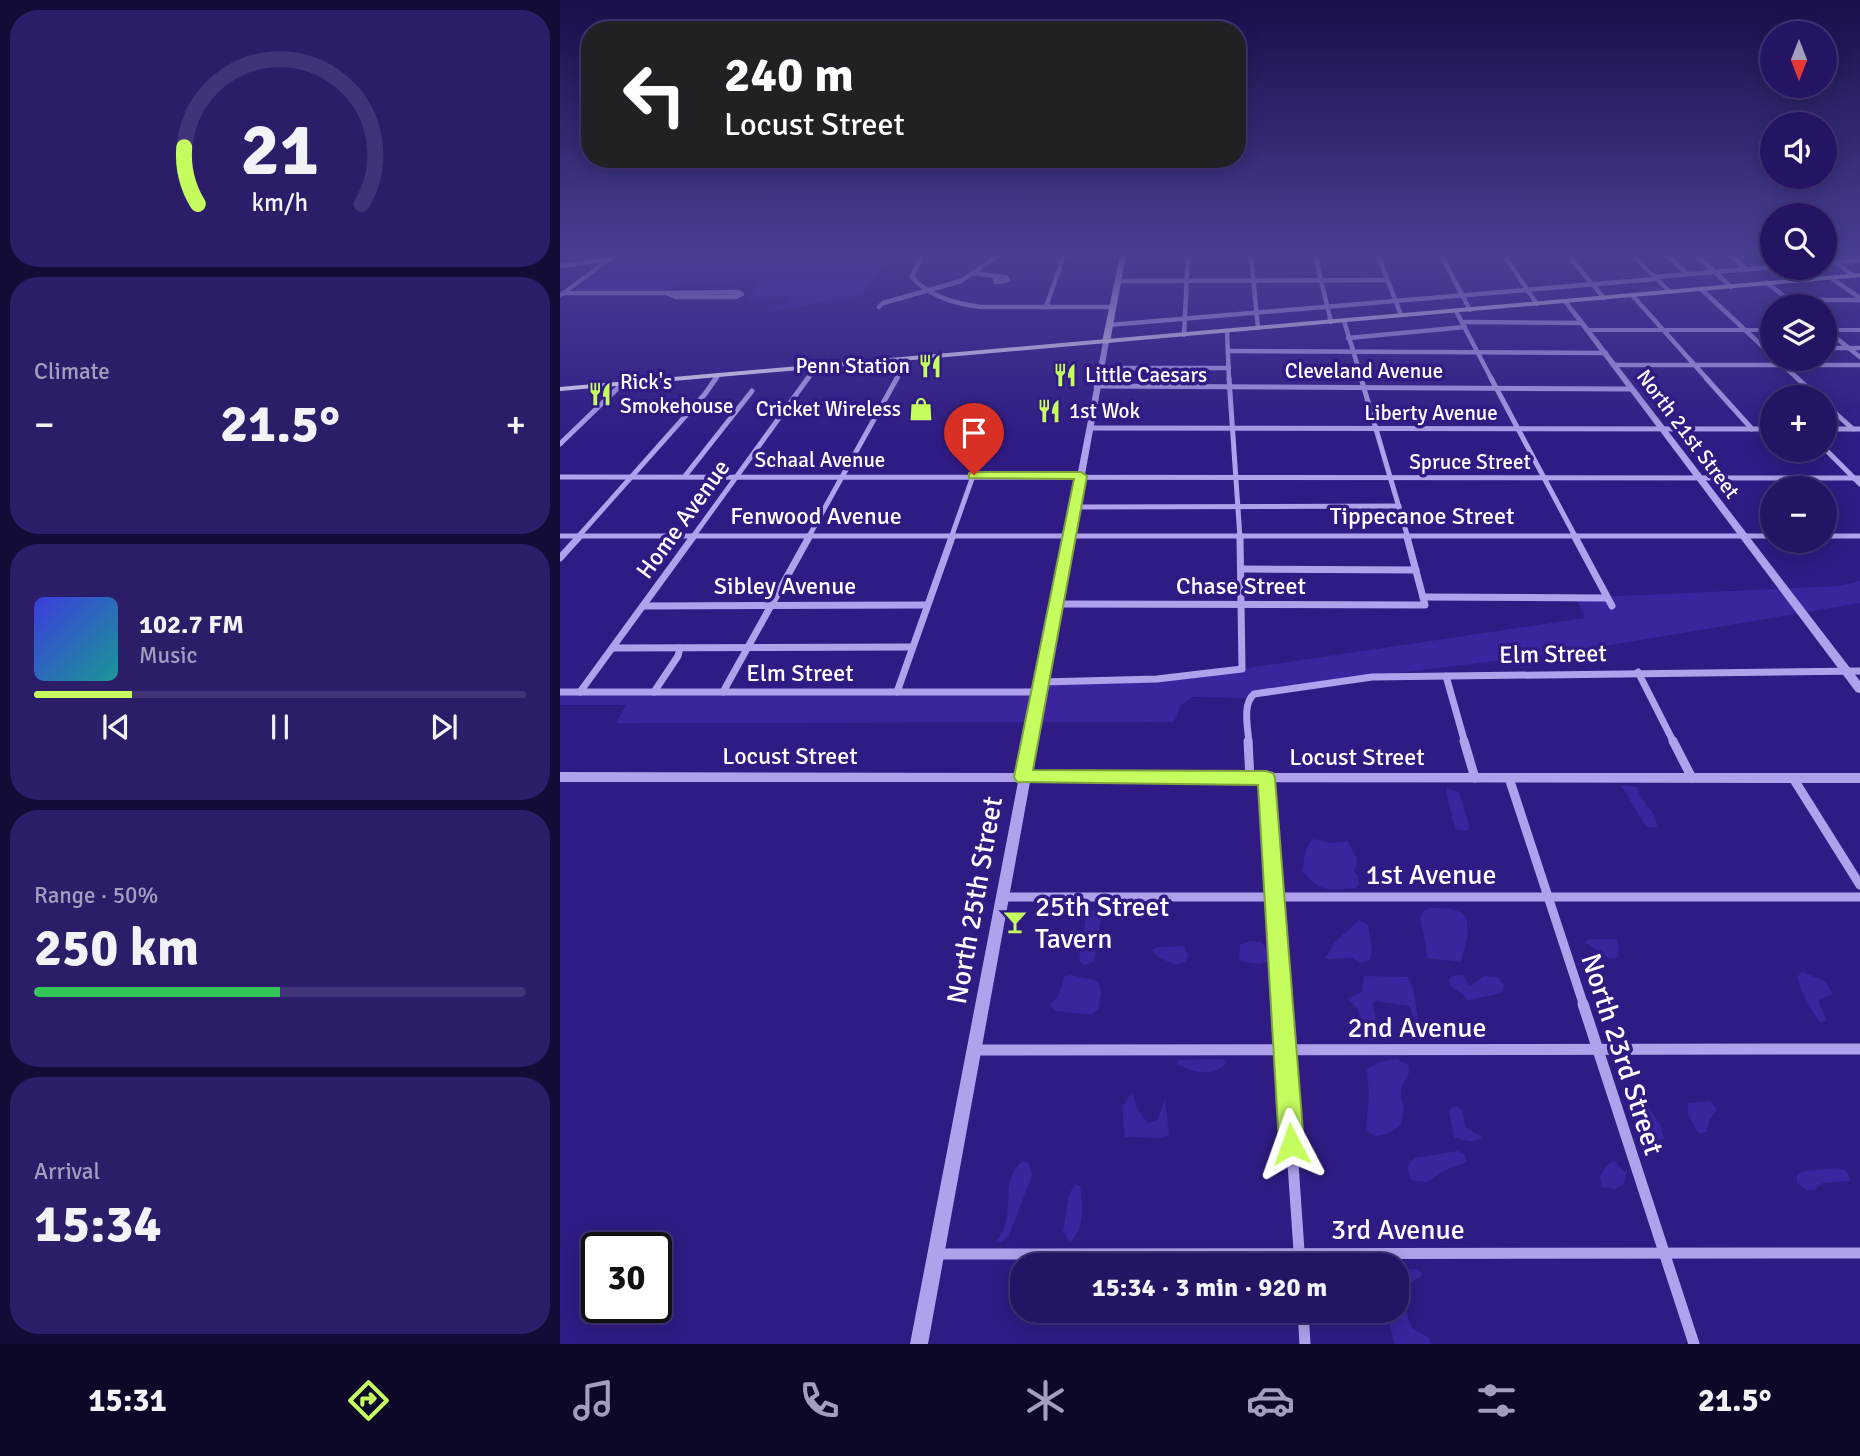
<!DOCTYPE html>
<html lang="en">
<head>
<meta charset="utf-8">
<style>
	body { margin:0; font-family:Signika,sans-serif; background:#2c1d69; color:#f1f3f6; height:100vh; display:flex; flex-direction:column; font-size:26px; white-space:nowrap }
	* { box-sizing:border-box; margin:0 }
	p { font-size:23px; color:#a39ebe }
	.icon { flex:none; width:38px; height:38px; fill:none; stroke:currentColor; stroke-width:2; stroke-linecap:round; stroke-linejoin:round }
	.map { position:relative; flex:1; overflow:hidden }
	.panel { display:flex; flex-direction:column; gap:10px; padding:10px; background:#140b36; width:560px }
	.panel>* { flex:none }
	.guide { position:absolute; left:21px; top:21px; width:665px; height:147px; border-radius:28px; box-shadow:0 4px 18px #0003,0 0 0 2px #413378; background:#202124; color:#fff; overflow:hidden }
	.needle { width:46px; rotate:180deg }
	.fabs { position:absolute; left:1200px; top:21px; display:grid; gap:14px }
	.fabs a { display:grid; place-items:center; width:77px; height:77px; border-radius:50%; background:#241463; box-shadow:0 4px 18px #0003,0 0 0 2px #413378; font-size:35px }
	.speed { position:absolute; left:21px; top:1232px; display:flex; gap:14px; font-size:35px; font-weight:700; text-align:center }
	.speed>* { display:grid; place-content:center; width:91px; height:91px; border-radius:50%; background:#241463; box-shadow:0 4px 18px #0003,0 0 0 2px #413378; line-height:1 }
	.speed .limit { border:4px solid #111; border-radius:10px; background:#fff; color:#111 }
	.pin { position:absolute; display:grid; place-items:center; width:60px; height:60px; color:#fff; margin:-72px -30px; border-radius:50% 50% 50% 0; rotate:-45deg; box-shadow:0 0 7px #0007 }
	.pin .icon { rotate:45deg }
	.me { position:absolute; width:77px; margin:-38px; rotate:356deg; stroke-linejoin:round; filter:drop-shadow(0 0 5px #0008) }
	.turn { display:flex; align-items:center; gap:24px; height:147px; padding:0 28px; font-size:32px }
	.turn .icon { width:91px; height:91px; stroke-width:2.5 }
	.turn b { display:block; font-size:49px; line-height:60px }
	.big { font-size:52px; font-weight:700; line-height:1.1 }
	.panel .tile { flex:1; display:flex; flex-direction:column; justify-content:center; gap:10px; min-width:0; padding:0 24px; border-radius:28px; background:#2c1d69 }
	.panel .dial { align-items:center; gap:0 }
	.dial svg { height:182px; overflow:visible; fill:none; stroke:#413378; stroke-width:7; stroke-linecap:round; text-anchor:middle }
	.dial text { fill:#f1f3f6; stroke:none }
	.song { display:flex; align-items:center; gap:21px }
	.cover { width:84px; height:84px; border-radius:10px; background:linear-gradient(135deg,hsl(240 70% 55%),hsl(180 70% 35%)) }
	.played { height:7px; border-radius:4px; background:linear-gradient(90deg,#c5fc5e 20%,#413378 20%) }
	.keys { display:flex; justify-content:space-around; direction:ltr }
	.heat { display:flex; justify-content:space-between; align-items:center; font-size:38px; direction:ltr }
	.charge { height:10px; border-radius:5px; background:linear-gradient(90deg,#34c759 50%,#413378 0) }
	.trip { position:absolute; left:450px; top:1253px; width:399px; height:70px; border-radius:28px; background:#241463; box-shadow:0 4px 18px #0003,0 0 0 2px #413378; font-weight:700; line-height:70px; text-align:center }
	.menu { display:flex; height:112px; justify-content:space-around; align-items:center; background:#0e0828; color:#a39ebe }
	.menu .icon { width:49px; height:49px }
	.menu .selected { color:#c5fc5e }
	.menu b { font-size:32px; color:#f1f3f6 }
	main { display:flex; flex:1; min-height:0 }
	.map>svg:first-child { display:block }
</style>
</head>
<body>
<main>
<section class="panel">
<div class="tile dial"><svg viewBox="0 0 100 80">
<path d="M14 69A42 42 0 1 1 86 69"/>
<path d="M14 69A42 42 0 0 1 8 44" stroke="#c5fc5e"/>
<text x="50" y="56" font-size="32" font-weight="700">21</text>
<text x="50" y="72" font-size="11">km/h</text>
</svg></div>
<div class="tile"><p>Climate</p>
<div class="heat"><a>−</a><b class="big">21.5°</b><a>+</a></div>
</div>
<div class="tile">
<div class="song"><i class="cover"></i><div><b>102.7 FM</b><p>Music</p></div></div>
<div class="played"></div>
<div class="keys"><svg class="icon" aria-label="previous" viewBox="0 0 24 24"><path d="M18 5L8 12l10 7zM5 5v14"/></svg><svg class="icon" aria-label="pause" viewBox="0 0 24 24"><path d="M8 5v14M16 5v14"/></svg><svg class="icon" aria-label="next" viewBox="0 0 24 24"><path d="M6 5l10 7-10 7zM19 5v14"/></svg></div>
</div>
<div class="tile"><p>Range · 50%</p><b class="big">250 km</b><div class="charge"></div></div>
<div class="tile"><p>Arrival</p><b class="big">15:34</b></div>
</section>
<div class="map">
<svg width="1300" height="1344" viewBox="0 0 1300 1344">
	<rect width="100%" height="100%" fill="#301b84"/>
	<g fill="#3b249d">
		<path d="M63 255H331L302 295 219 310H213L218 305 230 303 232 298C222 294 201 299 187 300L201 280 125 281 113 290 104 292H13Z"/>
		<polygon points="1300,581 1300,603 1009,652 798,678 689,698 633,697 621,705 614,722 56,723 66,705 0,705 0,692 469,689 482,679 497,678 530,682 682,669 1025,618 1016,598 1279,586"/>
		<path d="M1061 785 1077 787C1080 803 1097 810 1097 827H1086Z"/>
		<polygon points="887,788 899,793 910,827 908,831 895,829 886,791"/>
		<path d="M753 839 771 843 788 841 797 859 794 871 798 876 799 884 796 888C768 890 761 893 742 871L746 849Z"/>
		<path d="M870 908C884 908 896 907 906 917L908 933 901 962 866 958C868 944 859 923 861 916 862 911 866 910 870 908Z"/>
		<polygon points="528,909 539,911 541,918 534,961 525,965 519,961 526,918 521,912"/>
		<polygon points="799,920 808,925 812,949 810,960 800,963 792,958 765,959 775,942"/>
		<polygon points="1031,939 1056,939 1059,947 1058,957 1050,959 1025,942"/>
		<path d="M691 941 701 942C707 948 710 953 707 961L700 964 679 961 680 945Z"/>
		<polygon points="624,946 628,955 625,962 615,965 597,956 592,950 597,947"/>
		<path d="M1242 972 1265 981 1273 994 1258 1001 1266 1020 1261 1023C1249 1009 1243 994 1237 977Z"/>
		<polygon points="511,975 538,981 541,992 538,1010 531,1015 496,1011 490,1006 500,993 504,976"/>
		<polygon points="902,975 910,986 925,976 938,977 944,986 942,993 909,1000 891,986 889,980 892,976"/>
		<polygon points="804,976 848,977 853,987 858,1019 856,1023 849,1006 816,1001 813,1005 817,1030 813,1041 803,1037 798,1009 787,998 802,992"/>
		<path d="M664 1059 667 1063C652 1078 633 1072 616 1064L618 1060Z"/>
		<polygon points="836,1059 848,1064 849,1073 842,1085 841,1095 844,1108 841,1125 830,1133 815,1136 806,1131 809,1095 807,1069 819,1062"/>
		<polygon points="572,1092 577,1108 587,1123 597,1120 605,1099 609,1135 602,1138 565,1137 562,1107"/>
		<polygon points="1150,1101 1157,1109 1149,1121 1147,1132 1138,1133 1128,1113 1128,1103"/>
		<polygon points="1078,1103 1086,1103 1101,1126 1104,1139 1095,1140 1082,1132"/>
		<path d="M895 1106 902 1110 906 1128 922 1137C914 1144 903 1140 894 1137L889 1110Z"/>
		<path d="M898 1151 904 1154 907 1162C900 1165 891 1167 884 1171 868 1180 874 1185 852 1180L847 1167 854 1158Z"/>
		<path d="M463 1161 469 1163 472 1176 449 1235 442 1242 435 1243C437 1238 442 1234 444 1229 453 1205 441 1177 463 1161Z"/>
		<polygon points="1054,1161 1066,1173 1064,1184 1055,1189 1042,1187 1040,1175 1048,1164"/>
		<polygon points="1278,1168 1287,1171 1290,1181 1263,1183 1254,1190 1246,1190 1237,1182 1237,1174 1245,1171"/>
		<path d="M515 1184 520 1186C523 1205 525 1228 510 1242L503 1232 509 1195Z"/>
		<polygon points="846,1270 857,1269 863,1274 846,1287 844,1306 851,1327 869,1338 872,1344 835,1344 826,1311 836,1311 837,1277"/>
	</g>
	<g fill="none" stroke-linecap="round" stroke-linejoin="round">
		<g stroke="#afa1eb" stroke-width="4.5">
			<path d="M362 255 352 277C368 296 397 304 421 307H553"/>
			<polyline points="691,255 698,328"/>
			<polyline points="755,255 771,322"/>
			<polyline points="818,255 841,315"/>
			<polyline points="881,255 910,310"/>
			<polyline points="944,255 977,304"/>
			<polyline points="1008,255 1044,298"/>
			<polyline points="1107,255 1127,274"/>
			<polyline points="1136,255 1171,287"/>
			<polyline points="1170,255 1186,269"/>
			<polyline points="1201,255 1213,264"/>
			<polyline points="1265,256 1295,276"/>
			<polyline points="1265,263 1300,260"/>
			<polyline points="0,266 51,259"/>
			<polyline points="1217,268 1236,281"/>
			<polyline points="414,273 435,276"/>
			<polygon points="435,276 446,277 448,280 436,282"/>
			<polyline points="1095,277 1213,267"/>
			<polyline points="1271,278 1300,298"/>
			<polyline points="558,281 827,280"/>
			<polyline points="1207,283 1237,306"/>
			<polyline points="1141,289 1213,356"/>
			<polygon points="178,292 182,294 175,297 116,297 106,293"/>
			<polyline points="4,293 106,293"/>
			<polyline points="1072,295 1148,380"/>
			<polyline points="1228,300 1300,300"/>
			<polyline points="319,307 323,303 401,281 439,255"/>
			<polyline points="486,307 504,255"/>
			<polyline points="896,311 932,380"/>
			<polyline points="784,321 802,380"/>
			<polyline points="903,322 1022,323"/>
			<polyline points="549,325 1096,279"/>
			<polyline points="1265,329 1300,357"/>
			<polyline points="667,331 669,380"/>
			<polyline points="624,335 628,255"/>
			<polyline points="788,338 905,327"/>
			<polyline points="1265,348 1300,348"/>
			<polyline points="669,351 1046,353"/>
			<polyline points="1222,364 1239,380"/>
			<polyline points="1053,365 1300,365"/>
			<polyline points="539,368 669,368"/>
			<polyline points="155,380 158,375"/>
			<polyline points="247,380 256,367"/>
			<polyline points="336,380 347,359"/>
		</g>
		<g stroke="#afa1eb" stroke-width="5">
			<polyline points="669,378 680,538"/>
			<polyline points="801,378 848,538"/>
			<polyline points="931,378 1016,538"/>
			<polyline points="1146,378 1192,429"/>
			<polyline points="1237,378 1258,397"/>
			<polyline points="536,386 1072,389"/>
			<polyline points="1265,404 1293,429"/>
			<polyline points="530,428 1213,429"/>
			<polyline points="1265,429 1300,429"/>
			<polyline points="0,444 62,384"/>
			<polyline points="1265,449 1300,484"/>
			<polyline points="125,476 192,391"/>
			<polyline points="0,477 1300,478"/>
			<polyline points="516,507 839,506"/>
			<polyline points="0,536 1213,536"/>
			<polyline points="1265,536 1300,536"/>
			<polyline points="17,538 145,394 156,378"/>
			<polyline points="132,538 248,378"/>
			<polyline points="248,538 337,378"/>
			<polyline points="391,538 413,476"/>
		</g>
		<g stroke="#afa1eb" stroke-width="7">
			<polyline points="1015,537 1052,606"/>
			<polyline points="0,558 19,537"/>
			<polyline points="681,569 856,570"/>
			<polyline points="863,597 1047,598"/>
			<polyline points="497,604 865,605 847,537"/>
			<polyline points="83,606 366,605"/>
			<polyline points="53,648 352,647"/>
			<polyline points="1078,672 1114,743"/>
			<polyline points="886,676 905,743"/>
			<polyline points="483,682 597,679 682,669 680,537"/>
			<polyline points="0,692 481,692"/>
			<polyline points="20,692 133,537"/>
			<polyline points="94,692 118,656 120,648"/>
			<polyline points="163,692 249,537"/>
			<polyline points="337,692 392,537"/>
			<path d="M689 743C688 728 682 704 694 694L812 677 1300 671"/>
		</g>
		<g stroke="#afa1eb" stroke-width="9">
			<polyline points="688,741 690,779"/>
			<polyline points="904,741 915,778"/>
			<polyline points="1113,741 1132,778"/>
			<polyline points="706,778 722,1006"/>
			<polyline points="949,778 1024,1006"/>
			<polyline points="1233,778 1300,885"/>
			<polyline points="442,897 1300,897"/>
		</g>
		<g stroke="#afa1eb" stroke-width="11">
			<polyline points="722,1004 740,1265"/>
			<polyline points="1023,1004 1134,1344"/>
			<polyline points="414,1050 1300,1049"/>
			<polyline points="377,1254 1300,1253"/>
			<polyline points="743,1311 745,1344"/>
		</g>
		<g fill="#afa1eb" fill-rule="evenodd">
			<polygon points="52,255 58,255 0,298 0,293"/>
			<polygon points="1070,255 1075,255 1112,291 1112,293 1108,293"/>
			<polygon points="1003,300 1007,300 1029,328 1213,328 1213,332 1032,332 1300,681 1300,693 1296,692 1003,302"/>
			<rect x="1265" y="328" width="35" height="4"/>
			<polygon points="546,340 549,342 471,773 1300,773 1300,783 470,782 368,1344 350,1344 458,782 0,782 0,772 460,773 543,342"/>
		</g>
		<polygon fill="#d6cdf8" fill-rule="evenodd" points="560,255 566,255 550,342 546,344 542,342"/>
		<polygon fill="#ece5ff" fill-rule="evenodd" points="1300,273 1300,277 0,391 0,387"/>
	</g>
	<linearGradient id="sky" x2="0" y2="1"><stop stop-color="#1a0f49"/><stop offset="0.57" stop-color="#483f94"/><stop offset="1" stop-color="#483f94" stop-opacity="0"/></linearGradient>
	<rect width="1300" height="444" fill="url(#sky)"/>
	<polygon fill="#c5fc5e" stroke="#80a43d" stroke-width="2" points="414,472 521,472 527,476 473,770 706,771 713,773 715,778 744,1144 740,1153 731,1157 723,1153 719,1144 698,785 457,782 454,777 514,479 409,478 409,473"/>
	<defs>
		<g id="restaurant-bare" transform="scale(1.89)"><path d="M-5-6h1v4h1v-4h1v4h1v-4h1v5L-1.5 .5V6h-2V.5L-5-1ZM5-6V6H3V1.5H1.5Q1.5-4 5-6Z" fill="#c5fc5e" stroke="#301b84" stroke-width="2.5" paint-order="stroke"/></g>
		<g id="shop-bare" transform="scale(1.89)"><path d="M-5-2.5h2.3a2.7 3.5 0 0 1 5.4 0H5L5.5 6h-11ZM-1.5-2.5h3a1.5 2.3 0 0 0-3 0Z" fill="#c5fc5e" stroke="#301b84" stroke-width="2.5" paint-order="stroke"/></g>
		<g id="bar-bare" transform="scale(1.89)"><path d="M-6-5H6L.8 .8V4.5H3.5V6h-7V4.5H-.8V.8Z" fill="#c5fc5e" stroke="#301b84" stroke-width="2.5" paint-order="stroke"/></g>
	</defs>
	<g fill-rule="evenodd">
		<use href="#restaurant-bare" x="370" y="366"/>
		<use href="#restaurant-bare" x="505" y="375"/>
		<use href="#restaurant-bare" x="40" y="394"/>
		<use href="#shop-bare" x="361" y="409"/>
		<use href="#restaurant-bare" x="489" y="411"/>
		<use href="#bar-bare" x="455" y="922"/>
	</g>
	<g text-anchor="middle" stroke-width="7" stroke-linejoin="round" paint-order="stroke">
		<g font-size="21" fill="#fff" stroke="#301b84" text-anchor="start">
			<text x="350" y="373" text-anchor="end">Penn Station</text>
			<text x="525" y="382">Little Caesars</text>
			<text x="60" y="389">Rick's<tspan x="60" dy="24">Smokehouse</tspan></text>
			<text x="341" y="416" text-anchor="end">Cricket Wireless</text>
			<text x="509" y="418">1st Wok</text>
		</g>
		<g font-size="21" fill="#fff" stroke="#301b84">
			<text x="804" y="378">Cleveland Avenue</text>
			<text x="871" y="420">Liberty Avenue</text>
			<text transform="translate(1128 434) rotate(53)" y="7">North 21st Street</text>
			<text x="260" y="467">Schaal Avenue</text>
			<text x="910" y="469">Spruce Street</text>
		</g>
		<g font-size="24" fill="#fff" stroke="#301b84">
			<text x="256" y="524">Fenwood Avenue</text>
			<text x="862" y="524">Tippecanoe Street</text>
			<text transform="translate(123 519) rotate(-54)" y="8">Home Avenue</text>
			<text x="225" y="594">Sibley Avenue</text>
			<text x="681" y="594">Chase Street</text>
			<text transform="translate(993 654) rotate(-1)" y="8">Elm Street</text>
			<text x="240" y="681">Elm Street</text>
			<text x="230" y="764">Locust Street</text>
			<text x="797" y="765">Locust Street</text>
		</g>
		<g font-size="28" fill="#fff" stroke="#301b84">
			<text x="871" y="884">1st Avenue</text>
			<text transform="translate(414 900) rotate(-80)" y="10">North 25th Street</text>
			<text x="857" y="1037">2nd Avenue</text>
			<text transform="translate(1063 1054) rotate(72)" y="10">North 23rd Street</text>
			<text x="838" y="1239">3rd Avenue</text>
		</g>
		<g font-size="28" fill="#fff" stroke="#301b84" text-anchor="start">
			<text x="475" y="916">25th Street<tspan x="475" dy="32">Tavern</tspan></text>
		</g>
	</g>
</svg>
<div class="fabs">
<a><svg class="needle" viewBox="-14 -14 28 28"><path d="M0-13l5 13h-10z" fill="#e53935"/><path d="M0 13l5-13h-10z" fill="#a39ebe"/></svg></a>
<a><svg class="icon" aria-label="sound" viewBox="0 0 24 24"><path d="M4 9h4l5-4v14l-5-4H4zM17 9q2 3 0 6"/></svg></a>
<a><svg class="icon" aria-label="search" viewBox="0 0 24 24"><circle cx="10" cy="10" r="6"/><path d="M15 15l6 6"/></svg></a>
<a><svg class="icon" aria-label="layers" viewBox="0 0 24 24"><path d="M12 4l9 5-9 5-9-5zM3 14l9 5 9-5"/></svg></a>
<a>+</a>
<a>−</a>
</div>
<div class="speed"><div class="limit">30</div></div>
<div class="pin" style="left:414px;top:475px;background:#d93025"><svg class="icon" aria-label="arrive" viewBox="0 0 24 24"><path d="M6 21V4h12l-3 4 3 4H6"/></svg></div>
<svg class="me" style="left:731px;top:1144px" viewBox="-20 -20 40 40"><path d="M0-17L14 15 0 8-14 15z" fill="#c5fc5e" stroke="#fff" stroke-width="4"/></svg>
<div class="trip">15:34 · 3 min · 920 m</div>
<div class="guide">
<div class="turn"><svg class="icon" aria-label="left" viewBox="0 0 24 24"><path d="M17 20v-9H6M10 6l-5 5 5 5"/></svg><div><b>240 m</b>Locust Street</div></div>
</div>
</div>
</main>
<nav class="menu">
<b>15:31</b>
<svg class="icon selected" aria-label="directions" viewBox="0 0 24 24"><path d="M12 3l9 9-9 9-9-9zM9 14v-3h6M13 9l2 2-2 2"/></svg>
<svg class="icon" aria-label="music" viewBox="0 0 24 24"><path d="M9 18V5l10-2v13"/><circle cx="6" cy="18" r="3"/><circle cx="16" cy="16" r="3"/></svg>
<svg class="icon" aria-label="phone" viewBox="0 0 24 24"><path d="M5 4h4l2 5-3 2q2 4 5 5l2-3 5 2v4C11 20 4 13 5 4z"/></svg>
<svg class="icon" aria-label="climate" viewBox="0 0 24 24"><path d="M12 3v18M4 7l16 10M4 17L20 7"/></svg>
<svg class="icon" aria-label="car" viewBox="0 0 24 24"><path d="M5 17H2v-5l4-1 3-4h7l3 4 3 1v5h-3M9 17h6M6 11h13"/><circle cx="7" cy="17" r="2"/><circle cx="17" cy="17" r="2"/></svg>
<svg class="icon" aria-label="filters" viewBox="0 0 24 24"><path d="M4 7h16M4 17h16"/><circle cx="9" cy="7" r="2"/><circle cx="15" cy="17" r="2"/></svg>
<b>21.5°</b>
</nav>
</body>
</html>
